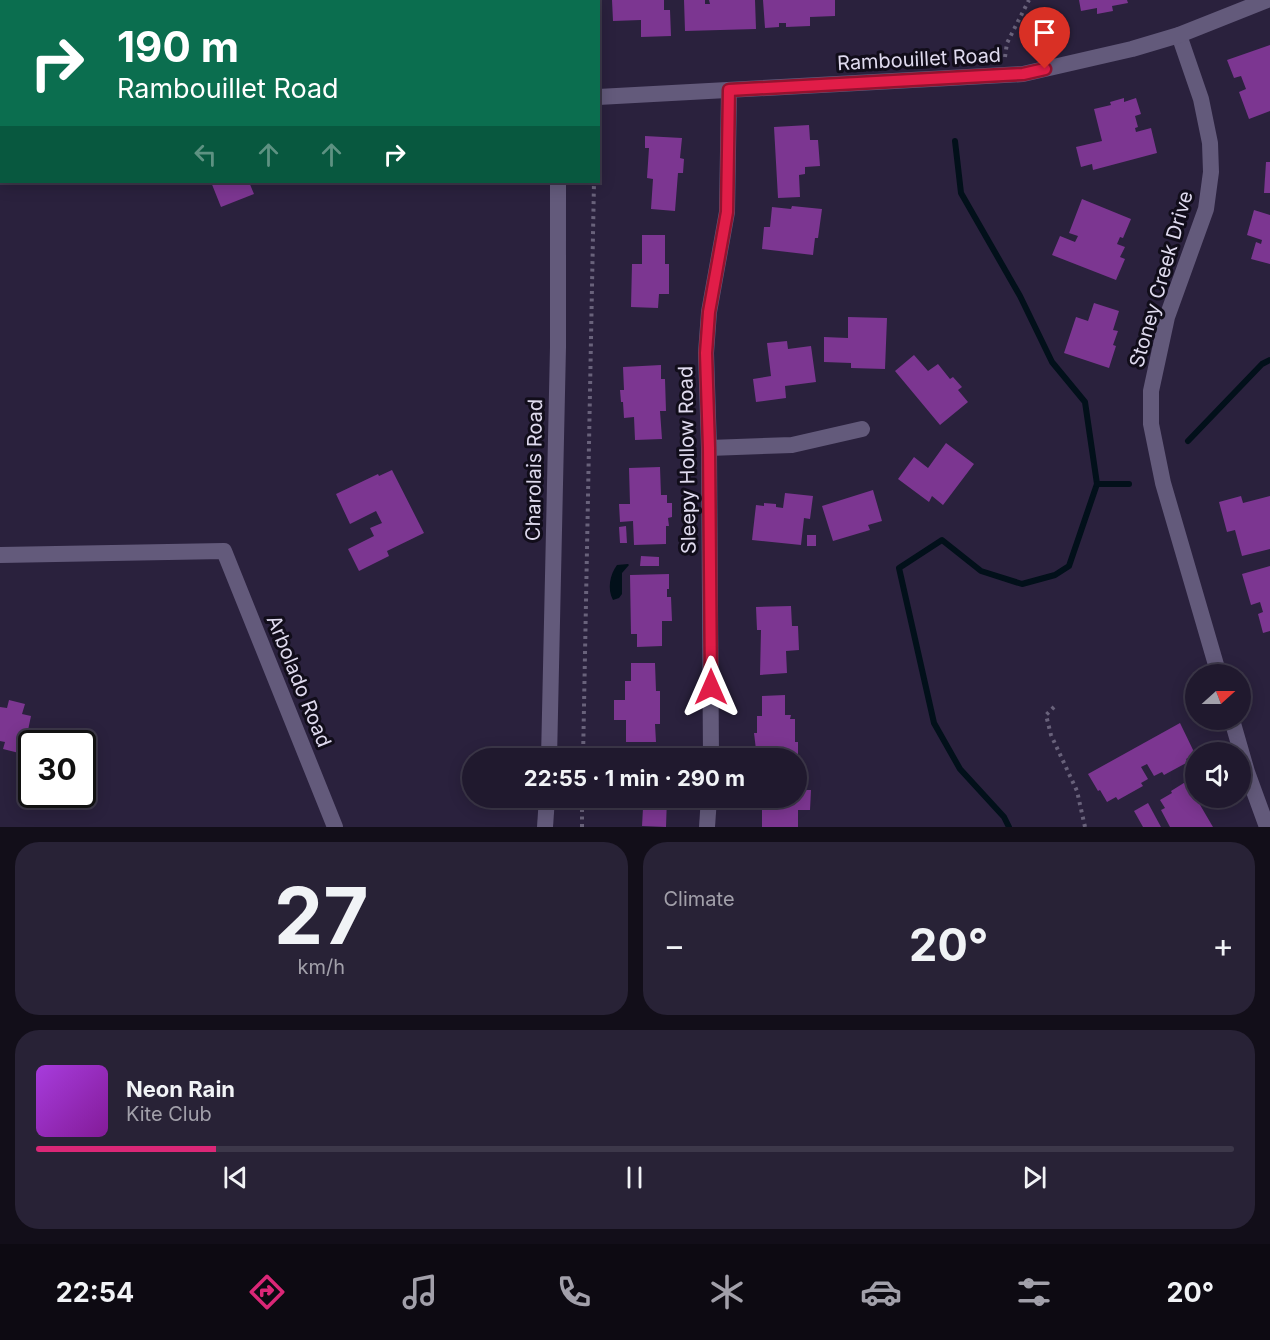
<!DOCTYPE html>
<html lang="en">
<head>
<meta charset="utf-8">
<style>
	body { margin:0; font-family:Inter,sans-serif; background:#282236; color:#f1f3f6; height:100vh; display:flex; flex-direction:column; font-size:22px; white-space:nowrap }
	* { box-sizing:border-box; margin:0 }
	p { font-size:20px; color:#a2a0aa }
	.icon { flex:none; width:33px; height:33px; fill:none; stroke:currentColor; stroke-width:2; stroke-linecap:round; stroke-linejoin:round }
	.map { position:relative; height:827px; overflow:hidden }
	.details { display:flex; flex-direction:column; gap:15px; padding:15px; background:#120e19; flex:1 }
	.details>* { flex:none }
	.guide { position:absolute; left:0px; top:0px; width:600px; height:183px; box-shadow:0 3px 15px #0003,0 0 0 2px #3d384a; background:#0b6e4f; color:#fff; overflow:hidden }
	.needle { width:39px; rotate:69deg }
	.fabs { position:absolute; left:1185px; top:664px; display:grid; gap:12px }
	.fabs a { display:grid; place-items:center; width:66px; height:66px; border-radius:50%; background:#20192e; box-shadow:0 3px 15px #0003,0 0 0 2px #3d384a; font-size:30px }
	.speed { position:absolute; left:18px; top:730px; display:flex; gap:12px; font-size:30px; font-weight:700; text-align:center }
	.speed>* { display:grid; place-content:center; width:78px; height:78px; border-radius:50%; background:#20192e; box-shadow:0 3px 15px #0003,0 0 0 2px #3d384a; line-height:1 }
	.speed .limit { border:3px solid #111; border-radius:9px; background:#fff; color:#111 }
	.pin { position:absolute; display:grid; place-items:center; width:51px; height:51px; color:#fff; margin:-62px -26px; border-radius:50% 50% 50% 0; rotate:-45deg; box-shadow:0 0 6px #0007 }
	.pin .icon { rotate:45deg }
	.me { position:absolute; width:66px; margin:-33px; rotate:0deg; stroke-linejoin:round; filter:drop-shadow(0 0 4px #0008) }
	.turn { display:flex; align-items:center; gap:21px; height:126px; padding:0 18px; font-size:27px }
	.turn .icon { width:78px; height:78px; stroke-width:2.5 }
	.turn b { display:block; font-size:42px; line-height:51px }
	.lanes { display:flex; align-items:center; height:57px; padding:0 18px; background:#0003; justify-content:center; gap:30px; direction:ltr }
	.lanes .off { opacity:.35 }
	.big { font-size:45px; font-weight:700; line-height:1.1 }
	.details .card { flex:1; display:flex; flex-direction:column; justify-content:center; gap:9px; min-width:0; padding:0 21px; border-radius:24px; background:#282236 }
	.details .dial { align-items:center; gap:0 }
	.dial b { font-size:78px; line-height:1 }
	.song { display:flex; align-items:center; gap:18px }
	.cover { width:72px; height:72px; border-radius:9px; background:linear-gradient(135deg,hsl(280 70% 55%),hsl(290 70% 35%)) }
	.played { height:6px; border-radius:3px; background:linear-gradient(90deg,#db2777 15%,#3d384a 15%) }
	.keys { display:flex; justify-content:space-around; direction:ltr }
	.heat { display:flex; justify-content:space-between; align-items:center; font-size:33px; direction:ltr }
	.details .tiles { flex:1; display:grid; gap:15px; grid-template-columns:1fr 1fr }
	.card:last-child { grid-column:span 2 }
	.trip { position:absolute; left:462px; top:748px; width:345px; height:60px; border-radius:30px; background:#20192e; box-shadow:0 3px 15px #0003,0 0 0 2px #3d384a; font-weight:700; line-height:60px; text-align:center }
	.tab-bar { display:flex; height:96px; justify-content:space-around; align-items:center; background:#0d0a12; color:#a2a0aa }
	.tab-bar .icon { width:42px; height:42px }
	.tab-bar .active { color:#db2777 }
	.tab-bar b { font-size:27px; color:#f1f3f6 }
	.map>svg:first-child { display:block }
</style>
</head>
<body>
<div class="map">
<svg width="1270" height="827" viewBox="0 0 1270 827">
	<rect width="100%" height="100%" fill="#2a213d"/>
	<path fill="#02101a" d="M628 564 629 565 622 573V594L619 598 613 600C607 589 610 574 617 565Z"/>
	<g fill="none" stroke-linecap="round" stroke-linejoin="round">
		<g stroke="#02101a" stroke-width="6">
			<polyline points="955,141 961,193 1020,296 1052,362 1085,402 1097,484 1069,566 1055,575 1022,584 981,571 942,540 899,568 934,723 960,769 1004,817 1009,827"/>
			<polyline points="1188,441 1262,364 1270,360"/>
			<polyline points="1097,484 1129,484"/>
		</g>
	</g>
	<g fill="#7c3691">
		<polygon points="612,0 664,0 664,10 670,10 671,36 641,37 641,20 613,21"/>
		<polygon points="684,0 705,0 705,4 710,4 709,0 755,0 756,29 685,31"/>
		<polygon points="763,0 835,0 835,16 810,17 810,26 786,27 786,23 779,23 779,27 765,28"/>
		<polygon points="1079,0 1127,0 1128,3 1112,6 1113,11 1097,14 1097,8 1081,11"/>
		<polygon points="1270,45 1270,111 1249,119 1239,92 1246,89 1241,76 1234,78 1227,60"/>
		<polygon points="1124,98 1124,102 1136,98 1141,114 1135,116 1138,127 1135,128 1136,132 1151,128 1157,153 1093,170 1092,164 1081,167 1076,147 1102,141 1094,109 1111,105 1110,102"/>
		<polygon points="809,125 810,140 818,140 820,166 805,167 805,174 799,175 800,197 778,198 774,127"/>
		<polygon points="645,136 682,138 680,158 684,159 683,173 678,173 675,211 651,209 653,179 647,178 649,148 645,148"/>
		<polygon points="1266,162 1270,162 1270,193 1264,193"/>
		<polygon points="211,182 249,182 254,194 221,207"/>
		<polygon points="1082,199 1131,219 1123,238 1120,237 1117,244 1125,247 1120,257 1125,259 1116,280 1052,255 1060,236 1075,242 1078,236 1069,233"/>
		<polygon points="792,206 822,209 818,238 815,238 813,255 762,249 764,227 770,227 772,207 791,209"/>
		<polygon points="1254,210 1270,215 1270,264 1251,259 1256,242 1261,244 1262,240 1247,235"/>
		<polygon points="642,235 665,235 665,264 669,264 669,294 659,294 658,308 631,307 632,264 642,264"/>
		<polygon points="1094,303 1119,311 1113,330 1118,331 1113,345 1116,346 1109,368 1064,353 1076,317 1088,321"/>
		<polygon points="848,317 887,318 885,369 851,368 851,363 824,362 824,337 848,338"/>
		<polygon points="787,341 788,349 811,346 816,382 785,386 786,398 756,402 753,379 771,376 767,343"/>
		<polygon points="914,355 928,371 938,364 950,379 953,377 962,387 958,390 968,402 940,425 895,371"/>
		<polygon points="661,365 661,379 665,379 666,411 660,411 662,439 635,440 634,417 624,418 623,402 621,402 620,390 624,390 623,367"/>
		<polygon points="946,443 974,464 943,505 932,496 929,502 898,479 914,457 928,468"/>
		<polygon points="660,467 661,495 667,495 667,503 672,503 672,517 668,518 669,526 666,526 666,544 634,545 633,521 620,522 619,504 630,504 629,468"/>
		<polygon points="392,470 424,533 387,551 389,556 359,571 348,549 374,536 370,528 382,523 376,511 350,524 336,494 378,474 379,476"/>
		<polygon points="873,490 882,521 868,525 870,530 833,541 822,506"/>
		<polygon points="785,493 813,496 810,519 804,518 801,545 752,540 756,505 764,506 764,503 776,504 776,507 783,508"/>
		<polygon points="1241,496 1243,503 1270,496 1270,549 1242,556 1235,530 1227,532 1219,502"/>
		<polygon points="626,526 627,543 620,543 619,527"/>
		<rect x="807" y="535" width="9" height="11"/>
		<polygon points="641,556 659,557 659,566 640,566"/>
		<polygon points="1270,566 1270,631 1263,633 1258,614 1263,612 1260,602 1251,605 1242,574"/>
		<polygon points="669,574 669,589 667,589 667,597 671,597 672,621 662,621 662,646 637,647 637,634 631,634 630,575"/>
		<polygon points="791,606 792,626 798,626 799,650 786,651 787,673 760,675 761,630 757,630 756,607"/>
		<polygon points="631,663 655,663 656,691 660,691 660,724 655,724 656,742 626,742 626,720 614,720 614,700 625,700 625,681 631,681"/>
		<polygon points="785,695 785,715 791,715 790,719 795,719 795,742 798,742 798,757 757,758 754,733 757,733 757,716 762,716 762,696"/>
		<polygon points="9,700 25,704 22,714 31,716 23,754 3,749 5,742 0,741 0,707 7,708"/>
		<polygon points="1180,723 1195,754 1186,759 1188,762 1164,775 1162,772 1154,776 1147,764 1141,767 1148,779 1141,783 1143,786 1118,800 1116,797 1107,802 1100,790 1098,791 1088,774"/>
		<polygon points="633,756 673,757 673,759 633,759"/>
		<polygon points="796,771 799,771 799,790 811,790 810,810 798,810 798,827 762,827 762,798 796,798"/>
		<polygon points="1187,781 1196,798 1213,827 1170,827 1161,810 1165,808 1160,800 1172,793 1171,791"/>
		<polygon points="638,798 667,798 666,827 642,826 643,808 638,807"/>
		<polygon points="1148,803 1161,827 1143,827 1134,811"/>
	</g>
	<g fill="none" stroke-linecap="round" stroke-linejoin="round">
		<g stroke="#69627b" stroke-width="4" stroke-dasharray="3 4.5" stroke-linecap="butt">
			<polyline points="584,0 584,2"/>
			<polyline points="1005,57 1007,43 1029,0"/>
			<polyline points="1054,707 1046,715 1051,735 1077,791 1085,827"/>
			<polyline points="583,759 594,182"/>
			<polyline points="582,827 582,798"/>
		</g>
		<g stroke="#635a7b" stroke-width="16">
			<polyline points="709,448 792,445 862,429"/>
			<polyline points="0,555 224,551 335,827"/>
			<polyline points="711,759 709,448 706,353 709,312 727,212 729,90"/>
			<polyline points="707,827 709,798"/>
		</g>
		<g stroke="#635a7b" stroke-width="16">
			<polyline points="549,0 549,2"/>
			<polyline points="1179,35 1201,99 1210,143 1211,172 1206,209 1167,317 1151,391 1151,424 1163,483 1219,675"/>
			<polyline points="598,97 1023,74 1132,49 1179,35 1267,0"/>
			<polyline points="1232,720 1247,772 1267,827"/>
			<polyline points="549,759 558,347 558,182"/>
			<polyline points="545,827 547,798"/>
		</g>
	</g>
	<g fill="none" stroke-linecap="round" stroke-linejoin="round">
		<g stroke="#92132f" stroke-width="15">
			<polyline id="route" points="711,687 709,448 706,353 709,312 727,212 729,90 1003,75 1023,74 1045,69"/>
		</g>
		<use href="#route" stroke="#e11d48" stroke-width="10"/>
	</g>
	<g text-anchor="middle" stroke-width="6" stroke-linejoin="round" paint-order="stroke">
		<g font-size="20" fill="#dfdaee" stroke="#110d1a">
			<text transform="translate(919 59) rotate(-3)" y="7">Rambouillet Road</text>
			<text transform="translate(1161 279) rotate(-74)" y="7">Stoney Creek Drive</text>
			<text transform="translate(687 460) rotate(-91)" y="7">Sleepy Hollow Road</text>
			<text transform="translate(534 470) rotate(-89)" y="7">Charolais Road</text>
			<text transform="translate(299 681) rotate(68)" y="7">Arbolado Road</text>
		</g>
	</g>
</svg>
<div class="fabs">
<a><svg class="needle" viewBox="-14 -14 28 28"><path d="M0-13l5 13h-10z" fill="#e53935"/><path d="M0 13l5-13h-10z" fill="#a2a0aa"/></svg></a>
<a><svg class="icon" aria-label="sound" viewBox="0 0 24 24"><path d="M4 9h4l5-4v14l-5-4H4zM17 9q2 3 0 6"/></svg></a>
</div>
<div class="speed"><div class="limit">30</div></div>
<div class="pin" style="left:1045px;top:69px;background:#d93025"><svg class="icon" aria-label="arrive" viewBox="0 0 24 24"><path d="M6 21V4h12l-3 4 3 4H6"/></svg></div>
<svg class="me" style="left:711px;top:687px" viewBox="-20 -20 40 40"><path d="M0-17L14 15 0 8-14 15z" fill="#e11d48" stroke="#fff" stroke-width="4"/></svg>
<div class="trip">22:55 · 1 min · 290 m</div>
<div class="guide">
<div class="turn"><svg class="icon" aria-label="right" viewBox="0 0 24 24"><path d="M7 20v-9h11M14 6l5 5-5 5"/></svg><div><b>190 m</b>Rambouillet Road</div></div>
<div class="lanes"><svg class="icon off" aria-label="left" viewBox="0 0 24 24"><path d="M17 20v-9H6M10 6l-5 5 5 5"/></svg><svg class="icon off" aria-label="ahead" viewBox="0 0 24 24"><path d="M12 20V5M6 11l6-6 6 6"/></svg><svg class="icon off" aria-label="ahead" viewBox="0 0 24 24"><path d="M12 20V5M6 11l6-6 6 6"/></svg><svg class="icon" aria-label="right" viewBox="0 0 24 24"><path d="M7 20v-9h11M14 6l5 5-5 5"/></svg></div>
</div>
</div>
<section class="details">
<div class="tiles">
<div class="card dial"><b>27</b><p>km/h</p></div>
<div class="card"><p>Climate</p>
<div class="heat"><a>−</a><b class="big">20°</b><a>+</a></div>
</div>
<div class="card">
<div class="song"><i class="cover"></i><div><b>Neon Rain</b><p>Kite Club</p></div></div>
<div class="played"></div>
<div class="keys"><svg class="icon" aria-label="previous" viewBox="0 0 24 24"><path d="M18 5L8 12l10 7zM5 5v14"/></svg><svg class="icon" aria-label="pause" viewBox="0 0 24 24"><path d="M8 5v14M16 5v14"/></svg><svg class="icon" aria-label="next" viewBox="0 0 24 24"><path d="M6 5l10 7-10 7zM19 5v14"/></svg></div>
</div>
</div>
</section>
<nav class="tab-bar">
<b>22:54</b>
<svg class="icon active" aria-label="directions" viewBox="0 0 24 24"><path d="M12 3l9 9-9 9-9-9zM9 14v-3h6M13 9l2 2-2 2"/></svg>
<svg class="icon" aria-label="music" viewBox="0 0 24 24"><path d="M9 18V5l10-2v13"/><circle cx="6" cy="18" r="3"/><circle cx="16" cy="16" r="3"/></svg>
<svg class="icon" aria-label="phone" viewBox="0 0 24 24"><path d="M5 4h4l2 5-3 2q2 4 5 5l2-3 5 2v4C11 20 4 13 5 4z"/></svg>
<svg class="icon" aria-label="climate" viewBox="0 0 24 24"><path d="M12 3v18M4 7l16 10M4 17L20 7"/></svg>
<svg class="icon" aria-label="car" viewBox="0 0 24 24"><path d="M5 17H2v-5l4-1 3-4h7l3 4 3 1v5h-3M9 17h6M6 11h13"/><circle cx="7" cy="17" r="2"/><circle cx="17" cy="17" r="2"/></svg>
<svg class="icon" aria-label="filters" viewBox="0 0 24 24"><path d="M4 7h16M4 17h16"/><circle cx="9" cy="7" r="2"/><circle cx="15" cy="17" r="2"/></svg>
<b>20°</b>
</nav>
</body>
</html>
